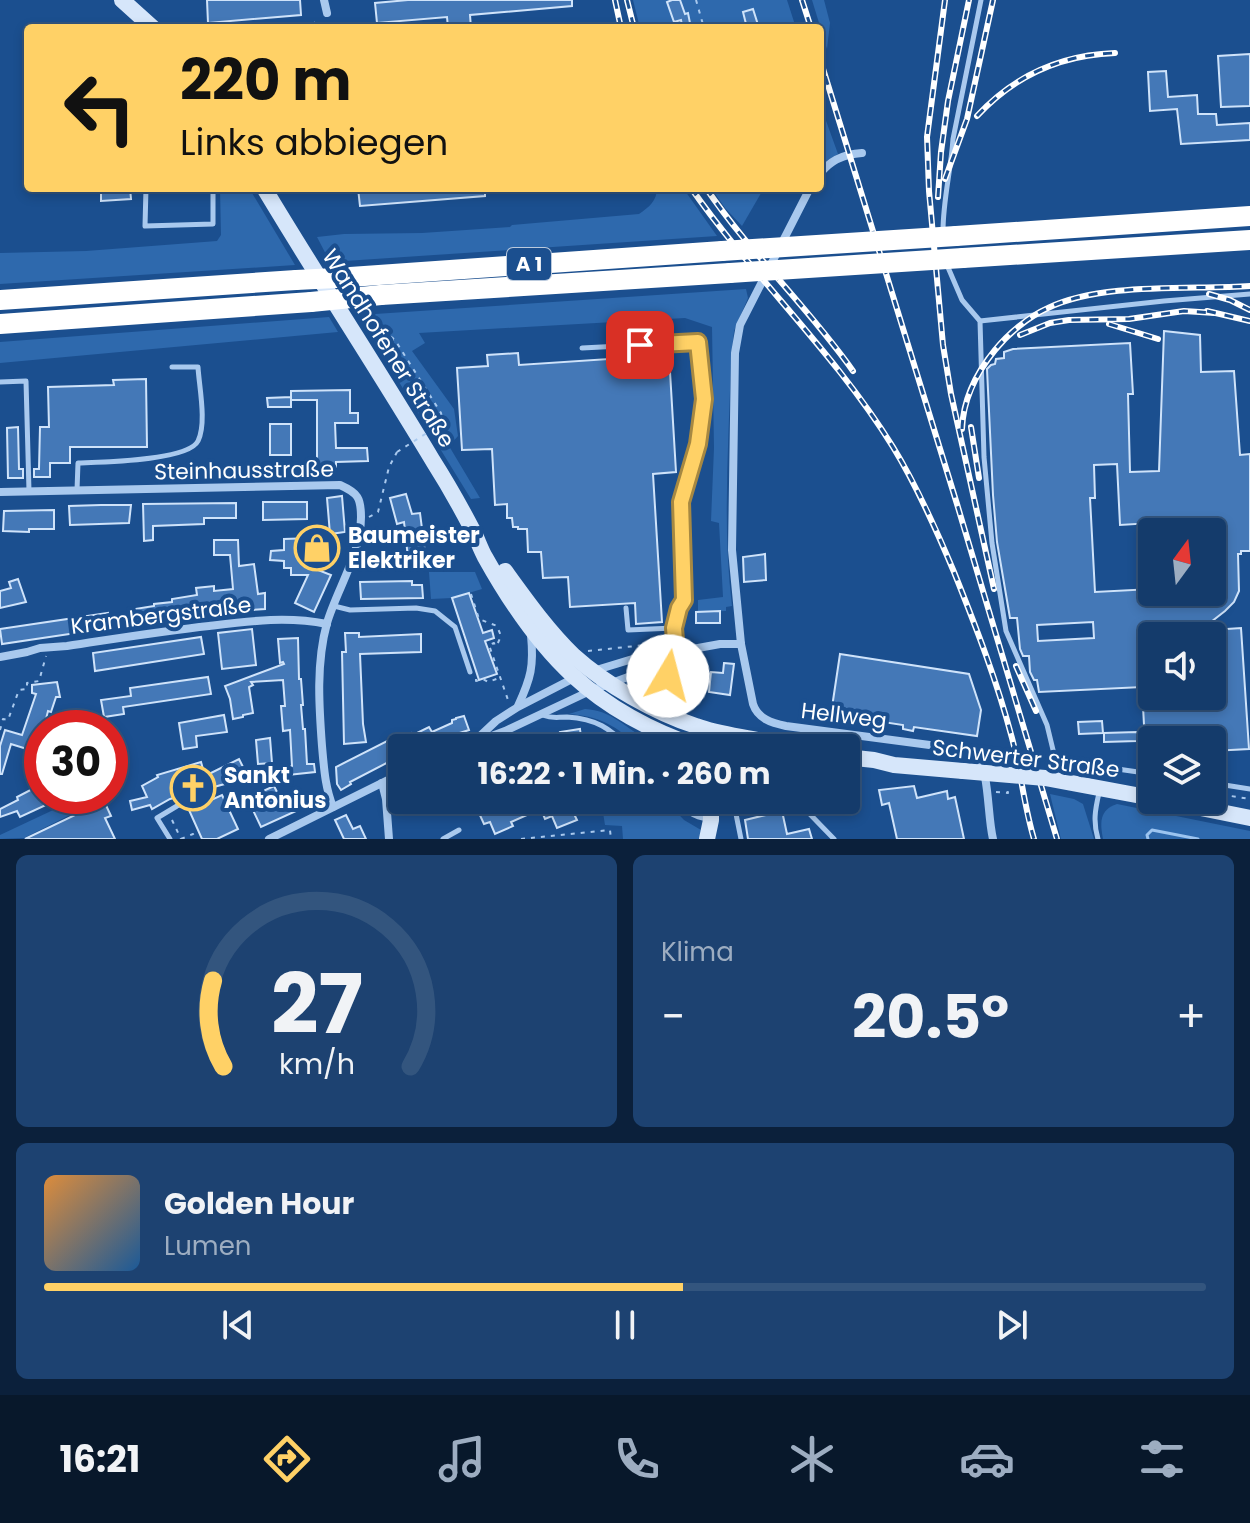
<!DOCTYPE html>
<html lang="de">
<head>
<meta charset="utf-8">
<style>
	body { margin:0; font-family:Poppins,sans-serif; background:#1d4271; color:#f1f3f6; height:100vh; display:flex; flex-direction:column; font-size:30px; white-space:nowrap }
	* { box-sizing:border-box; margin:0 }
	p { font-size:26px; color:#9dadc1 }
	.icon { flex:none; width:44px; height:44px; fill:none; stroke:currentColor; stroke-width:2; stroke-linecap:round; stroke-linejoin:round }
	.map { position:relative; height:839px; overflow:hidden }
	.sheet { display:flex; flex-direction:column; gap:16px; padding:16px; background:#0b203b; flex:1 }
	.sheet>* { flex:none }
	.hud { position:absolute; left:24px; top:24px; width:800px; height:168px; border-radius:8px; box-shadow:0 4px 12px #0003,0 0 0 2px #33557e; background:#ffd166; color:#111; overflow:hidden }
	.needle { width:52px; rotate:15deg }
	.buttons { position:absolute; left:1138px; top:518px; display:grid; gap:16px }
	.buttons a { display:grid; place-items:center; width:88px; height:88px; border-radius:8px; background:#143b6b; box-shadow:0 4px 12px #0003,0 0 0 2px #33557e; font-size:40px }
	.speed { position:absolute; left:24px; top:710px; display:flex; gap:16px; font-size:40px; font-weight:700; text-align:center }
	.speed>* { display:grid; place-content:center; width:104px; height:104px; border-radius:50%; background:#143b6b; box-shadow:0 4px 12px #0003,0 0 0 2px #33557e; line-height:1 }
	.speed .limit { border:12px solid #d22; background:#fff; color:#111 }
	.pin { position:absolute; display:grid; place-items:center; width:68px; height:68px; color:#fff; margin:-34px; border-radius:16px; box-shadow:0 4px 12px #0006 }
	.me { position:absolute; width:88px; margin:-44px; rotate:8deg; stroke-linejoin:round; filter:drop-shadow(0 0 6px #0008) }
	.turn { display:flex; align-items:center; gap:28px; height:168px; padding:0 24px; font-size:36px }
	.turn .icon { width:104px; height:104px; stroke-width:2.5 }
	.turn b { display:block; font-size:56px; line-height:68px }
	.big { font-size:60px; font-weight:700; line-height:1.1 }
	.sheet .tile { flex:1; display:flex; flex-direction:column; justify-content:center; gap:12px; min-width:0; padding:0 28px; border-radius:12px; background:#1d4271 }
	.sheet .dial { align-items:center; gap:0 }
	.dial svg { height:208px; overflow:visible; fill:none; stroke:#33557e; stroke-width:7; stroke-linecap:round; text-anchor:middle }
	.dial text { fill:#f1f3f6; stroke:none }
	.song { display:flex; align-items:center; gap:24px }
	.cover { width:96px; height:96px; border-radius:12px; background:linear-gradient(135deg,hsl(30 70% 55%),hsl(210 70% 35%)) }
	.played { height:8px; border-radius:4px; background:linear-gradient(90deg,#ffd166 55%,#33557e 55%) }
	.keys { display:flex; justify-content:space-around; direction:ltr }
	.heat { display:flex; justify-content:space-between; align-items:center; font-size:44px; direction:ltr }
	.sheet .tiles { flex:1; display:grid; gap:16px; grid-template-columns:1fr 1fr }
	.tile:last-child { grid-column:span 2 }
	.trip { position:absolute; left:388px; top:734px; width:472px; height:80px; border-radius:8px; background:#143b6b; box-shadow:0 4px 12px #0003,0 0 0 2px #33557e; font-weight:700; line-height:80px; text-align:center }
	.tab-bar { display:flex; height:128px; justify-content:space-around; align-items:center; background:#08182b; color:#9dadc1 }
	.tab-bar .icon { width:56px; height:56px }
	.tab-bar .active { color:#ffd166 }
	.tab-bar b { font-size:36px; color:#f1f3f6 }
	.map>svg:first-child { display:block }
</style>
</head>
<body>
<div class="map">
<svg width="1250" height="839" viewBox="0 0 1250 839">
	<rect width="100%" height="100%" fill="#1b4f8f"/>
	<g fill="#2e69ad">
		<polygon points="633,0 787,0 796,28 640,28"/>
		<polygon points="812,0 824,0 830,23 827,49"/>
		<polygon points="820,104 838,154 820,165 820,149 825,147 820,128"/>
		<polygon points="220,188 249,188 295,265 0,284 0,253 86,251 217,241 221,235"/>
		<path d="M657 188H683L717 236 330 262 317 237 344 234 422 233 510 227 512 225 639 214C649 207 657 201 657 188Z"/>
		<polygon points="711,188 764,188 742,226 725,208"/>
		<path d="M746 289 748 298 734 331 731 359C729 441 722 525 732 606L726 607V611L698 612V600L723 597 719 523 711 521 714 448 712 327 685 318 419 333 425 343 412 351 454 409 458 436 449 446 480 498 471 499 375 343 360 315Z"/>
		<polygon points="329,317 338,332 0,363 0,342"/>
		<polygon points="429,572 475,572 482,589 452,598 431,599"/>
		<path d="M662 668 665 670C662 685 666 693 665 705L629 687V684Z"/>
		<path d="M585 709C611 710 626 728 647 740 653 744 659 746 665 748H638C619 726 598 716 569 714Z"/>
		<polygon points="1050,794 1074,799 1083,804 1094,839 1061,839"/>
		<polygon points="83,796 97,796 94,798 96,802 24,838 0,839 0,835"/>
		<polygon points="601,800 665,800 684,820 701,830 699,839 623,839 622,826 605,825"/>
		<path d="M1117 804 1250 831V839H1103C1100 823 1099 810 1117 804Z"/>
	</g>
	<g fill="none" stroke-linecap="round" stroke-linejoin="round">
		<polyline stroke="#9cc4f0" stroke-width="3" points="1148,839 1147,835 1152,830 1198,839"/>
	</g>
	<g fill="#4478b7" stroke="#cfe3fa" stroke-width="2" fill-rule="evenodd">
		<polygon points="207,0 300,0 301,15 208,23"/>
		<polygon points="408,0 572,0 572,6 470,15 471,28 448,28 447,17 377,23 375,3"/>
		<polygon points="672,0 680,0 685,14 688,13 690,23 682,25 681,20 674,22 667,2"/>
		<polygon points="753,9 759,28 747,28 743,12"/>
		<polygon points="1250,54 1250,106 1221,107 1218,56"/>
		<polygon points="1166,71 1168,97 1197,95 1198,114 1216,114 1217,125 1250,123 1250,140 1181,144 1177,109 1150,111 1148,72"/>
		<polygon points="101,188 130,188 131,199 101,201"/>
		<polygon points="358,188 485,188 485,196 360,206"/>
		<path d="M1164 331 1200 335 1201 372 1234 371 1240 455 1250 454V551H1241V554H1238L1239 591 1234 602 1225 611 1193 636H1152V696H1212V630L1241 628 1249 749 1212 751V740H1173V735L1154 736 1153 725H1144L1142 687 1039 692 1037 680H1034L1030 672 1029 656H1023L1020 649 1017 618H1010L997 542 993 495 987 369 991 365 995 364 996 359 1004 358V352L1013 349 1130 343 1133 394H1128L1130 472 1159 471ZM1117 464 1120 525 1184 521 1185 532H1212V592H1152V589L1095 592 1090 498H1095L1094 465ZM1093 622 1094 638 1038 641 1037 625Z"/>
		<polygon points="518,353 519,365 669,355 676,472 653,474 662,622 636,624 635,603 570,607 568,577 543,578 541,552 528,552 527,529 518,529 518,527 513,527 512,518 507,518 507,504 495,505 492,449 462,450 457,368 488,366 487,355"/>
		<polygon points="146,379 147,447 70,447 70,463 50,463 50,477 34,477 34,469 39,469 40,427 49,427 48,387 114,385 113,380"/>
		<polygon points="350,390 350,413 358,413 358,423 335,423 336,448 367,448 368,461 336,462 336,467 317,467 317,400 291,400 291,398 291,407 268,407 267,398 291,397 291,391"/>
		<rect x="270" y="424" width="21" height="31"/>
		<polygon points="18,427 19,469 23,469 23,478 8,478 7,428"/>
		<polygon points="406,494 412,514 420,513 426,560 417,562 416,557 408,558 404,522 397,524 390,498"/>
		<polygon points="342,496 345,532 330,534 327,498"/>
		<polygon points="263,502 307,502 307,519 263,520"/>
		<polygon points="236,503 236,518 204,518 204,524 153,526 153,540 144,541 143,504"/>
		<polygon points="101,505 131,505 129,523 70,525 69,506"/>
		<polygon points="54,510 54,529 29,529 29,532 3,531 4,511"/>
		<polygon points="313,538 313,568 331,575 314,612 295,603 308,575 291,575 291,568 284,568 284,561 270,560 271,551 284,550 284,539"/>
		<polygon points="214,540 238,540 239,566 254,564 258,594 265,593 265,609 194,614 137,624 135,609 154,606 154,604 172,602 172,599 197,595 196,588 214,586 214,591 233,589 230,555 214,555"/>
		<polygon points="765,554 766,580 744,582 743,557"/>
		<polygon points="18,579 26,602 0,608 0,591 11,588 9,582"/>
		<polygon points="412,581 412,585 422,585 423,598 361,599 360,582"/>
		<polygon points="469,593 483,633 492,630 494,638 485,641 497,674 479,680 452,598"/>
		<polygon points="720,611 720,623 696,623 696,612"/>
		<polygon points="108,613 110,628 2,644 0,629"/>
		<polygon points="252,629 256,665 222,669 218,633"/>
		<polygon points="345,633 359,633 359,637 421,634 421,652 360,654 363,724 366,742 344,744 342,652 346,652"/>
		<polygon points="201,637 204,654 95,671 93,653"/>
		<polygon points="298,638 299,679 301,679 303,705 301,705 303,729 305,729 307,764 314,764 315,772 279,776 278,768 292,766 290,730 283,731 281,706 285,706 283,680 251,682 253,685 249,687 253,713 243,715 243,717 233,719 230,699 225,686 284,664 283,662 280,663 278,639"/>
		<polygon points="840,654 969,674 981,710 977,736 914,727 913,731 903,729 903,725 831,714"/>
		<polygon points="724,663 734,664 730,695 709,692 711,672 723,673"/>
		<polygon points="208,677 211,694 123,707 124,714 104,717 101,700 131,696 130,688"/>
		<polygon points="57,682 60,697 56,697 51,712 48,711 44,727 41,726 36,740 33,739 30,750 11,744 2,774 0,774 0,746 5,730 22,735 36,694 32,693 32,685"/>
		<polygon points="224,715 227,732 196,736 197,747 183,749 179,723"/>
		<polygon points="464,716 469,730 437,740 438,742 426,748 402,748 402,755 350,782 351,784 341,790 337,784 336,767 395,737 397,740 411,733 413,735 429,727 432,732 452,723 452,720 456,719 456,718"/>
		<polygon points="1102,721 1103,733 1079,734 1078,722"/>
		<polygon points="580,729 582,745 560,748 530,748 529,743 561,738 560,732"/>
		<polygon points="1137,732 1137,741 1104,742 1104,733"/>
		<polygon points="525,736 528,748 491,748 491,746"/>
		<polygon points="270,738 272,763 258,764 256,740"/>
		<polygon points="239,759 244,769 240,771 243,779 170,799 152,809 150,805 132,810 130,801 147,797 142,786 158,777 157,775 201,762 205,776"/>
		<polygon points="42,784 42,796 52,796 46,805 20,817 17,811 0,817 0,809 18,800 17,797"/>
		<polygon points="274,786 282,802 300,793 307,806 261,827 252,808 262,803 263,805 266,801 261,792"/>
		<polygon points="914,786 917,798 947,791 948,799 955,797 964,839 897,839 889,803 882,805 879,790"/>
		<polygon points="222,795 238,829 217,839 202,839 189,810"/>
		<polygon points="492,800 513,800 515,803 521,801 527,815 511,822 513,826 495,834 490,822 484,824 478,811 494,804"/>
		<polygon points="543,800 587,800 590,807 574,814 577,820 557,828 552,816 545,819 538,802"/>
		<polygon points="104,801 111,816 105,818 115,839 25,839"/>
		<polygon points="782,811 787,834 809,829 812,839 748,839 745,820"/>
		<polygon points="346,815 353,829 360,826 366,839 344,839 335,820"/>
	</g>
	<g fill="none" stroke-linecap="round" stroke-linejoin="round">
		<g stroke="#a9c9ee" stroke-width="2" stroke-dasharray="4 6" stroke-linecap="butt">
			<polyline points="696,0 704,28"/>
			<polyline points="272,28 313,24 320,19"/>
			<polyline points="371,335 390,336 395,340 441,413 442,419 441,424"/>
			<polyline points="374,339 383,342 394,340"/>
			<polyline points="369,517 378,512 389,467 397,452"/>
			<polyline points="471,594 479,619 497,626 501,636 497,645 495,646 494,643 489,645 508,700"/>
			<polyline points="651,644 669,641"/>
			<polyline points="588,651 645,645"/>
			<polyline points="476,679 476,681 483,679 488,682 499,678"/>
			<polyline points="0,730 3,719 8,720 19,690 27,689 27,683 39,681 46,656"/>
			<polyline points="409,747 409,748"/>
			<polyline points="996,792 1008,793 1007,788"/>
			<polyline points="1212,793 1250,799"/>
			<polyline points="172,820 181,839"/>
			<polyline points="181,839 193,834 195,839"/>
			<polyline points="521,839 610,830 611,839"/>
		</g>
		<g stroke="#a9c9ee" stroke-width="5">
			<polyline points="146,188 145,226 213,224 213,188"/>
			<path d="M943 231C943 200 951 170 953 139L981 0"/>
			<polyline points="947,265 962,300 980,321 984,457 992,543 1006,631 1047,725 1054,754 1062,761 1152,774"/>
			<polyline points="980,321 1164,301 1250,294"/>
			<path d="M582 348 698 342 704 399 698 444 681 502 684 600C675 616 672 633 676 651"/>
			<polyline points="0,382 26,381 29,491"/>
			<path d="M77 490 78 463C101 462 188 461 198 441 207 423 199 386 198 367H172"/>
			<polyline points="334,606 350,610 416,608 435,611 455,627 470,672"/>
			<polyline points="626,608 628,630 674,628"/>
			<path d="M542 715C554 719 556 717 567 717 597 719 609 728 630 748"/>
			<polyline points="1212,783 1250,789"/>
			<path d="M676 800C686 811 693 817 708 819"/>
			<polyline points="170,839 157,818 177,806 208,795"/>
			<polyline points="443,839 459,830"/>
			<polyline points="741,839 736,814 741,809 783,802 801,805 834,839"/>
			<path d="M1098 839C1093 822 1095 810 1099 793"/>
		</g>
		<g stroke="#a9c9ee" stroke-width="8">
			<polyline points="324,0 327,13"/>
			<path d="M820 174C830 160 845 154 862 153"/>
			<path d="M810 188 740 325 735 353 732 550 741 644 753 704C758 719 772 723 786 726L975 751C990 770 987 815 993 839"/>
			<path d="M0 492 340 485C358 493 361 498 361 517 361 554 337 589 327 623 316 663 319 706 322 746 324 768 325 787 333 807"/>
			<path d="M676 653C667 679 665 690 677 716"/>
			<path d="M0 657 27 652 40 648 67 646C114 639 162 631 209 626 250 621 287 616 327 624"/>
			<polyline points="593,671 649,654 676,652 720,644 741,644"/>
			<path d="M518 706C531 678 534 666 531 635"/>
			<polyline points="480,737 489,737 505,731 590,691 647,670 675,652"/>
			<polyline points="456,748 479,737 496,721 518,707 576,677"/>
			<polyline points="382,783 386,799 389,839"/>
			<polyline points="269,839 402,773"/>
		</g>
		<g stroke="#d6e6fa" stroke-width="16">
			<polyline points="122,0 153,28"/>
			<path d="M264 188C319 280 378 369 433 461 447 483 460 506 472 529 477 538 480 548 485 557 539 654 593 712 701 748"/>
			<path d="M505 571C526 600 548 631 574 656 606 685 656 713 696 726 717 734 739 736 762 741 770 743 777 746 785 748"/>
			<polyline points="846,757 874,760 894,765 963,771"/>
			<polyline points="1045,778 1152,798"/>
			<polyline points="1161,800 1250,818"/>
			<polyline points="707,839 711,820 711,800"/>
		</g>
		<g stroke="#fff" stroke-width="20">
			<polyline points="956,236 1250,216"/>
			<polyline points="963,258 1250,240"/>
			<polyline points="336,278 722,251"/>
			<polyline points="381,295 730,273"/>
			<polyline points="0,300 296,280"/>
			<polyline points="0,324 311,302"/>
		</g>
		<g stroke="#fff" stroke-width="6">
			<g id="rail">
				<polyline points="615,0 621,28"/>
				<polyline points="627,0 634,28"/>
				<polyline points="802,0 811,28"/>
				<polyline points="945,0 927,137 929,191 943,345 951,394 994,589"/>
				<polyline points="820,59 957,504 1057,839"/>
				<path d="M977 116C1014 76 1060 55 1115 53"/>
				<polyline points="945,179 967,119 993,0"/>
				<path d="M691 188C754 278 835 353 893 447 917 486 936 529 954 572 976 627 997 681 1012 738 1021 772 1024 806 1034 839"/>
				<path d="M706 188C750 253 808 307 853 371"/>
				<polyline points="938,197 941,152 948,101 969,0"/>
				<polyline points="1209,294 1230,300 1250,310"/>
				<polyline points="1207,311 1250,321"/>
				<polyline points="1109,324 1158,339"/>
				<polyline points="1020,335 1050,323 1069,320 1129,319 1184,311 1215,313"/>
				<polyline points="971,427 979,478"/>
				<path d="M962 429C963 400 977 372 995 350 1008 334 1028 317 1048 308 1102 282 1190 290 1250 286"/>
				<polyline points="1016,666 1036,711"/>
			</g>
		</g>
		<use href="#rail" stroke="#1b4f8f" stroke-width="3" stroke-dasharray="9" stroke-linecap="butt"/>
		<polyline stroke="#a9c9ee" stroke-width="2" stroke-dasharray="4 6" stroke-linecap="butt" points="397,452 441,424"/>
		<polyline stroke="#d6e6fa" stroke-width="16" points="963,771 1045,778"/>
		<g stroke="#fff" stroke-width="20">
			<polyline points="722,251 956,236"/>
			<polyline points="730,273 963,258"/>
			<polyline points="296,280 336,278"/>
			<polyline points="311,302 381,295"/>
		</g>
	</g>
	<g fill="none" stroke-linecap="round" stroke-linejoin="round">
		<g stroke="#a68842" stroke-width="20">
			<polyline id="route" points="640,345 698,342 704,399 698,444 681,502 684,600 679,608 674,628 676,652 668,676"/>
		</g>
		<use href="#route" stroke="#ffd166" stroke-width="14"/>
	</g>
	<defs>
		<g id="shop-ring" transform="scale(2.3)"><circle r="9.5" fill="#1b4f8f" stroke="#ffd166" stroke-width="1.5"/><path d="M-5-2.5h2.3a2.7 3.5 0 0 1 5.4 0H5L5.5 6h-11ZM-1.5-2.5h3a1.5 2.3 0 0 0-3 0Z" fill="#ffd166"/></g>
		<g id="church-ring" transform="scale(2.3)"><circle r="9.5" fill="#1b4f8f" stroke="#ffd166" stroke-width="1.5"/><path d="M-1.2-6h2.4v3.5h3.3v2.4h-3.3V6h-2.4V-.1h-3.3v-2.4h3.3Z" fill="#ffd166"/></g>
	</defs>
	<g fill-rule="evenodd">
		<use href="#shop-ring" x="317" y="548"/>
		<use href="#church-ring" x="193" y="788"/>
	</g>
	<g text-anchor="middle" stroke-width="8" stroke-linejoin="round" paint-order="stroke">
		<rect fill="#1b4f8f" stroke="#bbcadd" stroke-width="2" x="507" y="248" width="44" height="32" rx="6"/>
		<g font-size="20" font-weight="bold" fill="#fff">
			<text x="529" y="271">A 1</text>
		</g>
		<g font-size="22" fill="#fff" stroke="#1b4f8f">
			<text transform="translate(389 348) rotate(58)" y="8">Wandhofener Straße</text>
			<text transform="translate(244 470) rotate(-1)" y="8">Steinhausstraße</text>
			<text transform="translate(161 615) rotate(-7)" y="8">Krambergstraße</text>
			<text transform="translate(844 715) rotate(7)" y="8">Hellweg</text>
			<text transform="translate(1026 758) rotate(7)" y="8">Schwerter Straße</text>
		</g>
		<g font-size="22" font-weight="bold" fill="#fff" stroke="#1b4f8f" text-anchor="start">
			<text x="348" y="543">Baumeister<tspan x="348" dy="25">Elektriker</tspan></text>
			<text x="224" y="783">Sankt<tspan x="224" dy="25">Antonius</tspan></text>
		</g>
	</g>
</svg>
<div class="buttons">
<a><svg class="needle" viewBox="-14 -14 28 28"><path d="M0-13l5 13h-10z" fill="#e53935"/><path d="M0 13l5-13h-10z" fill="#9dadc1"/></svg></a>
<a><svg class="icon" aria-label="sound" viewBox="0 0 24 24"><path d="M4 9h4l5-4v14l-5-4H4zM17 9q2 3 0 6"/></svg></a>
<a><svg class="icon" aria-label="layers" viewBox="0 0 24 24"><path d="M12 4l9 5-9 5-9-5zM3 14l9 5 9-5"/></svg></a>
</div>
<div class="speed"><div class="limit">30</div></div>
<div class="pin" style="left:640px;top:345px;background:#d93025"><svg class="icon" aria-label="arrive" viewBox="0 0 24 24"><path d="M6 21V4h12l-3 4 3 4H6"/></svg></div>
<svg class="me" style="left:668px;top:676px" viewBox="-20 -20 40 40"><circle r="19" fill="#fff"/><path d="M0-13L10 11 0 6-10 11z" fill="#ffd166"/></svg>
<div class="trip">16:22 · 1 Min. · 260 m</div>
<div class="hud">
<div class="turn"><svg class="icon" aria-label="left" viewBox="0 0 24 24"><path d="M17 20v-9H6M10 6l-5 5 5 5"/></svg><div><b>220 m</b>Links abbiegen</div></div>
</div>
</div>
<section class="sheet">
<div class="tiles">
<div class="tile dial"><svg viewBox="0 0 100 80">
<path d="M14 69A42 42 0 1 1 86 69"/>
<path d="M14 69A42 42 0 0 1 10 36" stroke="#ffd166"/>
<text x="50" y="56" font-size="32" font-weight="700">27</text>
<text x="50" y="72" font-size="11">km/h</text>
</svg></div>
<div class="tile"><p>Klima</p>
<div class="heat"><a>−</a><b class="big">20.5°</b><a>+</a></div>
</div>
<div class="tile">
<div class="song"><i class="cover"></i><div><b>Golden Hour</b><p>Lumen</p></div></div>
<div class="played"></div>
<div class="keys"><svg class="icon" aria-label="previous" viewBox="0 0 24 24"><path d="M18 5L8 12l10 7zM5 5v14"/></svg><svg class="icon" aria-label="pause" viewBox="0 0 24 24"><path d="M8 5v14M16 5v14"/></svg><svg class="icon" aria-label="next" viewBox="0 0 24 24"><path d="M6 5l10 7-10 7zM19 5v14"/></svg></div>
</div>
</div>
</section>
<nav class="tab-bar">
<b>16:21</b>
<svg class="icon active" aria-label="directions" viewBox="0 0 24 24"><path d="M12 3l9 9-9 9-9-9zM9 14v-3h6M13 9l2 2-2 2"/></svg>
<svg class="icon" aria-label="music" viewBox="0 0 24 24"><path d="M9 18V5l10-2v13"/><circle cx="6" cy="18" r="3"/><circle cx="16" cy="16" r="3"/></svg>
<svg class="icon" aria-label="phone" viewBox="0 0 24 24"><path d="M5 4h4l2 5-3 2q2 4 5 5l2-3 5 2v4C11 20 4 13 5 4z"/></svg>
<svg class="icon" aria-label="climate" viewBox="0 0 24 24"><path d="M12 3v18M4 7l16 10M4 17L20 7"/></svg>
<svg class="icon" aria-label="car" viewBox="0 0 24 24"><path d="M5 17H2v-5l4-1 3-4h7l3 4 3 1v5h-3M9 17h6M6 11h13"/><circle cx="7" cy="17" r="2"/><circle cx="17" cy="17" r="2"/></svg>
<svg class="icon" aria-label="filters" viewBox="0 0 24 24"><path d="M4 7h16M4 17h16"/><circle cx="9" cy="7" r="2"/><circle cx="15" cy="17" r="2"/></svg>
</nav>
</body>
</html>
